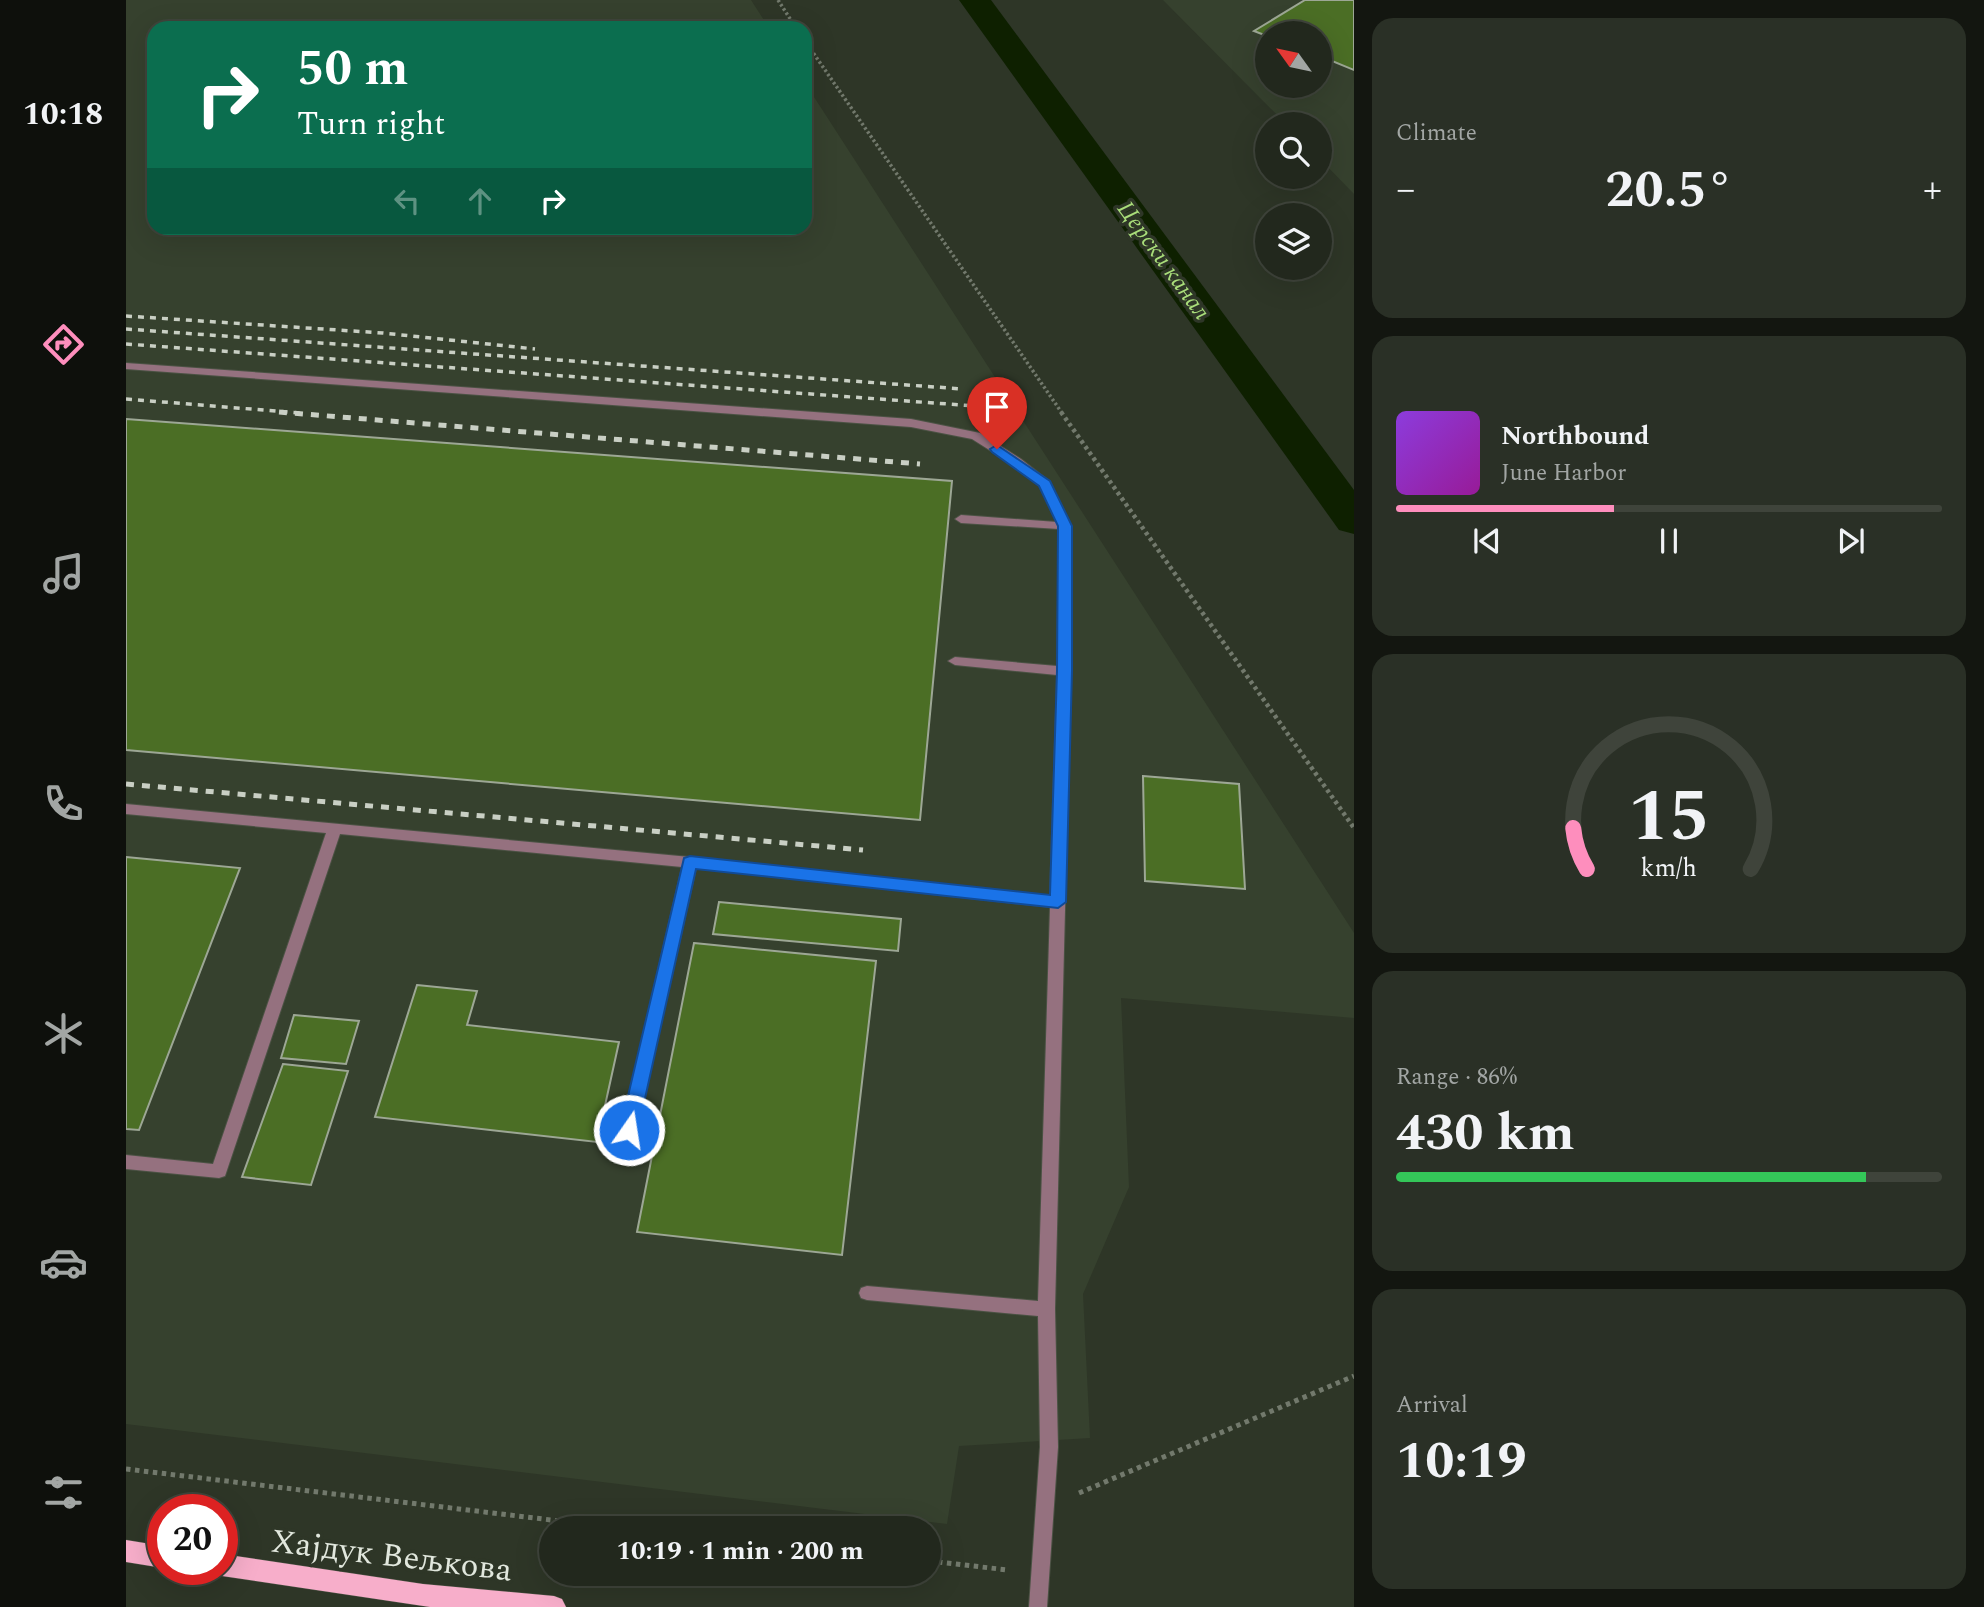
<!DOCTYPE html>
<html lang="en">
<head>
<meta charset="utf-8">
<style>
	body { margin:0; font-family:Spectral,serif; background:#2a3026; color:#f1f3f6; height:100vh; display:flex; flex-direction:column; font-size:26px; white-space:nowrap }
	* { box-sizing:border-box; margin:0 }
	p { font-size:23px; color:#a2a6a4 }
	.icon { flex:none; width:38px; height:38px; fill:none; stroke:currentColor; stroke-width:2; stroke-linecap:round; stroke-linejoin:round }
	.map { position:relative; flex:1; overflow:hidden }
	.panel { display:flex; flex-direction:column; gap:18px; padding:18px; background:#131610; width:630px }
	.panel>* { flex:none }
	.banner { position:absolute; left:21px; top:21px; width:665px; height:214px; border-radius:21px; box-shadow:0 7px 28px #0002,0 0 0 2px #3f443b; background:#0b6e4f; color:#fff; overflow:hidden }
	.needle { width:46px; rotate:303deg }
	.fabs { position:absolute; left:1129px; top:21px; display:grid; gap:14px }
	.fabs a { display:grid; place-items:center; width:77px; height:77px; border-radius:50%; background:#22281d; box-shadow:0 7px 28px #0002,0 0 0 2px #3f443b; font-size:35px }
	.speed { position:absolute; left:21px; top:1494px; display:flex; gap:14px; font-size:35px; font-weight:700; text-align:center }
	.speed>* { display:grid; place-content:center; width:91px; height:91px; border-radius:50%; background:#22281d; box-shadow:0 7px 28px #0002,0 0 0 2px #3f443b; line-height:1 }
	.speed .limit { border:10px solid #d22; background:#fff; color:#111 }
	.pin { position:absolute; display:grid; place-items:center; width:60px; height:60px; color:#fff; margin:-72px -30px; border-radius:50% 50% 50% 0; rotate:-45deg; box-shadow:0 0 7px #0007 }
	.pin .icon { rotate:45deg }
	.me { position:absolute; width:77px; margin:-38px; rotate:13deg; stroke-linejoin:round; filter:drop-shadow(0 0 5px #0008) }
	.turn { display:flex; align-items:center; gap:24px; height:147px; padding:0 35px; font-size:32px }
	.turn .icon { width:91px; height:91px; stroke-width:2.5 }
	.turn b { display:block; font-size:49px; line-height:60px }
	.lanes { display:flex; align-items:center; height:66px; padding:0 35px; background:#0003; justify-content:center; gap:35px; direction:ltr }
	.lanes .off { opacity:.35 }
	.big { font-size:52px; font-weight:700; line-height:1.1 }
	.panel .tile { flex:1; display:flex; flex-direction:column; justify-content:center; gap:10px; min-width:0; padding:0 24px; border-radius:21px; background:#2a3026 }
	.panel .dial { align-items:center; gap:0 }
	.dial svg { height:182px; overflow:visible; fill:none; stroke:#3f443b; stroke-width:7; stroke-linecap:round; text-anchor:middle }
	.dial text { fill:#f1f3f6; stroke:none }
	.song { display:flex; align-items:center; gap:21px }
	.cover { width:84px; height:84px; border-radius:10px; background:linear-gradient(135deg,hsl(270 70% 55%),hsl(300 70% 35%)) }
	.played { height:7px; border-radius:4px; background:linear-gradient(90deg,#fe8ebd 40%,#3f443b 40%) }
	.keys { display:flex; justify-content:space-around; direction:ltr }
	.heat { display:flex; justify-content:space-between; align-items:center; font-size:38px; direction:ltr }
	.charge { height:10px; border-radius:5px; background:linear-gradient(90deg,#34c759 86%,#3f443b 0) }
	.trip { position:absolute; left:413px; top:1516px; width:402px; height:70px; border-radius:35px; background:#22281d; box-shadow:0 7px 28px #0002,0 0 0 2px #3f443b; font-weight:700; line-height:70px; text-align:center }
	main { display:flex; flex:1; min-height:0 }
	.tab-bar { display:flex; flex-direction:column; width:126px; justify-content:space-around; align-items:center; background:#0e100c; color:#a2a6a4 }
	.tab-bar .icon { width:49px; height:49px }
	.tab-bar .current { color:#fe8ebd }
	.tab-bar b { font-size:32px; color:#f1f3f6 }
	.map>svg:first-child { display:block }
</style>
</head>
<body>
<main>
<nav class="tab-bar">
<b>10:18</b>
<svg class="icon current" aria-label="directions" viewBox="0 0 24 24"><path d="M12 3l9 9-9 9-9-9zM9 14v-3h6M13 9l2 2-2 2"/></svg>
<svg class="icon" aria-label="music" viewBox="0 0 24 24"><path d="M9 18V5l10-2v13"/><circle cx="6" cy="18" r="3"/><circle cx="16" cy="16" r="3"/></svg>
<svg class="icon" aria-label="phone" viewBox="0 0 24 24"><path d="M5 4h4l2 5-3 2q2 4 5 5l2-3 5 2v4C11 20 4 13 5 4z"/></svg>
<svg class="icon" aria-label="climate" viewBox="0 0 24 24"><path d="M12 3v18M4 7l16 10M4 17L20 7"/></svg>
<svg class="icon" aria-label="car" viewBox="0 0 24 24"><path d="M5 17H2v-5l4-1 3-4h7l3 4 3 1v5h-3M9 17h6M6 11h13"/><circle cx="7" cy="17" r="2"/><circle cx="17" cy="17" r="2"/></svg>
<svg class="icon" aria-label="filters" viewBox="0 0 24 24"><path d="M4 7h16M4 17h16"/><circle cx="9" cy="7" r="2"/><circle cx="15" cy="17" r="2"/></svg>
</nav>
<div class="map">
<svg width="1228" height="1607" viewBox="0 0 1228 1607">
	<rect width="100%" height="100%" fill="#2e3627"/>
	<g fill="#36412e" fill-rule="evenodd">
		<polygon points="0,0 625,0 643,28 28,28 28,228 679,228 679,83 1228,933 1228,1018 995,998 1003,1187 957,1294 964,1438 833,1446 821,1524 0,1424"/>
		<path d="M1037 0H1228V194L1194 159V124H1160ZM1141 33H1194V86H1141Z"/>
	</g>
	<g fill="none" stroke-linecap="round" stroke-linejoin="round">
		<polygon fill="#0e2000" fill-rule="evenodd" points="833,0 865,0 1228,490 1228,534 1213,530"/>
	</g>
	<g fill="#4b6e25" stroke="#9da795" stroke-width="2">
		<polygon points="1179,0 1228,0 1228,70 1194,56 1194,33 1141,33 1141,36 1128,31"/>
		<polygon points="0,419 826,481 794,820 0,750"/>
		<polygon points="1017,776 1113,784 1119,889 1019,881"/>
		<polygon points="0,857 114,868 13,1130 0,1129"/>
		<polygon points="593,902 775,919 772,951 587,934"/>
		<polygon points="568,943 750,961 716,1255 511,1232"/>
		<polygon points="291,985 351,991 341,1025 493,1042 471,1142 249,1117"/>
		<polygon points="168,1015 233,1021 220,1064 155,1058"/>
		<polygon points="157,1064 222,1071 185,1185 116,1177"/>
	</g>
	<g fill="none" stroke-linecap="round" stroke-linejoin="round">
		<g stroke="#4b5244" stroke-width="2">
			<polygon id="lane" points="0,363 785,419 854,433 895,459 923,481 945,526 945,671 929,1309 932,1447 921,1607 903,1607 914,1447 912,1316 741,1300 735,1298 733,1293 735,1288 741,1286 912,1301 924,907 570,868 511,1130 509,1135 503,1137 497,1135 495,1130 556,867 214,834 99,1176 93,1178 0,1169 0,1155 87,1164 200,833 0,814 0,804 564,857 924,896 931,675 829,665 822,661 829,657 931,666 933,529 835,523 829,519 835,515 931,522 914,486 887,465 846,439 785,427 0,369"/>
		</g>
		<g stroke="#4b5244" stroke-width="1">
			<g id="primary">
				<polygon points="0,1540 37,1546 37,1568 0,1562"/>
				<polygon points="96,1554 297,1584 428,1596 436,1599 440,1607 304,1607 96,1576 86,1570 96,1570"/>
			</g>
		</g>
		<g stroke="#72796c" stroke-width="3.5" stroke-dasharray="2.5 2.5" stroke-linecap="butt">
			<polyline points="652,0 670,28"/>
			<polyline points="679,41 936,413"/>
		</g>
		<polyline stroke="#72796c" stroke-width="4.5" stroke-dasharray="3.5 3.5" stroke-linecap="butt" points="935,412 1228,828"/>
		<g stroke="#72796c" stroke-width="5" stroke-dasharray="4.5 4.5" stroke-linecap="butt">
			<polyline points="0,1469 492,1528"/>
			<polyline points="953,1493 1228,1376"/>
			<polyline points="803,1561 882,1570"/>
		</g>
		<use href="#lane" fill="#95717f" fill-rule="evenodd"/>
		<use href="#primary" fill="#f7aeca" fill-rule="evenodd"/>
		<g stroke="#c9cfc4" stroke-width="3.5" stroke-dasharray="6 6" stroke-linecap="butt">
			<polyline points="0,316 257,333 409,349"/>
			<polyline points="0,329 837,389"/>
			<polyline points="0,344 849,406"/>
			<polyline points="0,399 174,413"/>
		</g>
		<g stroke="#c9cfc4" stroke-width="5" stroke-dasharray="8 8" stroke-linecap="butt">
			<polyline points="153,412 794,464"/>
			<polyline points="0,784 737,850"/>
		</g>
	</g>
	<polygon fill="#1a73e8" stroke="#114b97" stroke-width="2" points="871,445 924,481 946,526 946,671 940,902 932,908 570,869 512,1130 509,1136 503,1138 497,1136 494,1130 558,858 564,856 924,895 931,671 932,526 913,486 866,452 864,449"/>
	<g text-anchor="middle" stroke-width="7" stroke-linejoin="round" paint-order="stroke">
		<g font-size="24" font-style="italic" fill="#a9dd7a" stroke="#2e3627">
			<text transform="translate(1038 260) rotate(54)" y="8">Церски канал</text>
		</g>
		<g font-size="33" fill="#e1e7dd" stroke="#2e3627">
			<text transform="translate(266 1554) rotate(7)" y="12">Хајдук Вељкова</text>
		</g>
	</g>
</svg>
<div class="fabs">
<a><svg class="needle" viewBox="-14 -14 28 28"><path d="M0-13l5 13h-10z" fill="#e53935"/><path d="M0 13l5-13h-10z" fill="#a2a6a4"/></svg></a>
<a><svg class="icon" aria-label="search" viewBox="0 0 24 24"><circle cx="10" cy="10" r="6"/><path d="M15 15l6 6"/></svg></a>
<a><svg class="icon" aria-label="layers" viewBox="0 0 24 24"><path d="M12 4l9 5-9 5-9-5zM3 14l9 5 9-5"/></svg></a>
</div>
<div class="speed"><div class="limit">20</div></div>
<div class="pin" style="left:871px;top:449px;background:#d93025"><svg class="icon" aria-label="arrive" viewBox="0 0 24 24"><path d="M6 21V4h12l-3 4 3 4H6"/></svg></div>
<svg class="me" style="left:503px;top:1130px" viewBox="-20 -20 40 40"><circle r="17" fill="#1a73e8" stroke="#fff" stroke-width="3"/><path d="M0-11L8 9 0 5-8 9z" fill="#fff"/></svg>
<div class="trip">10:19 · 1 min · 200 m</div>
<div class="banner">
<div class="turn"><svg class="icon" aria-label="right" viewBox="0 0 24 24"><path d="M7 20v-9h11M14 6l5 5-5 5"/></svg><div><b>50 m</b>Turn right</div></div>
<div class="lanes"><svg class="icon off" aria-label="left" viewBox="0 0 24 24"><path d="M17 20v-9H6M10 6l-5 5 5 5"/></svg><svg class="icon off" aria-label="ahead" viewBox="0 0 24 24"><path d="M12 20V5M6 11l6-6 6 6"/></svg><svg class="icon" aria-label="right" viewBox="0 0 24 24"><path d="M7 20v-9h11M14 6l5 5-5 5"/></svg></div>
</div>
</div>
<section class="panel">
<div class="tile"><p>Climate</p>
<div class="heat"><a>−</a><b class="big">20.5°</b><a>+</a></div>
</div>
<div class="tile">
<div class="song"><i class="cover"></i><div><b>Northbound</b><p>June Harbor</p></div></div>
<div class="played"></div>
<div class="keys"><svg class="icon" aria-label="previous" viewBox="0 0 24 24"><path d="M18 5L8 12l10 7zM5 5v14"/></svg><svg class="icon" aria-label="pause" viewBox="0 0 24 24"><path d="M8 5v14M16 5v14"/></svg><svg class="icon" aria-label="next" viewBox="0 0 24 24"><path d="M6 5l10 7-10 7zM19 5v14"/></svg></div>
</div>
<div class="tile dial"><svg viewBox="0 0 100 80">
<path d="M14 69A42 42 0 1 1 86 69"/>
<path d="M14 69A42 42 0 0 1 8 51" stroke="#fe8ebd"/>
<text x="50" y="56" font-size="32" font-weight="700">15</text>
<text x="50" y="72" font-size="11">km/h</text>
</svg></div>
<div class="tile"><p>Range · 86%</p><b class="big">430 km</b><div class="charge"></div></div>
<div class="tile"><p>Arrival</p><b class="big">10:19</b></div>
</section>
</main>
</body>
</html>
